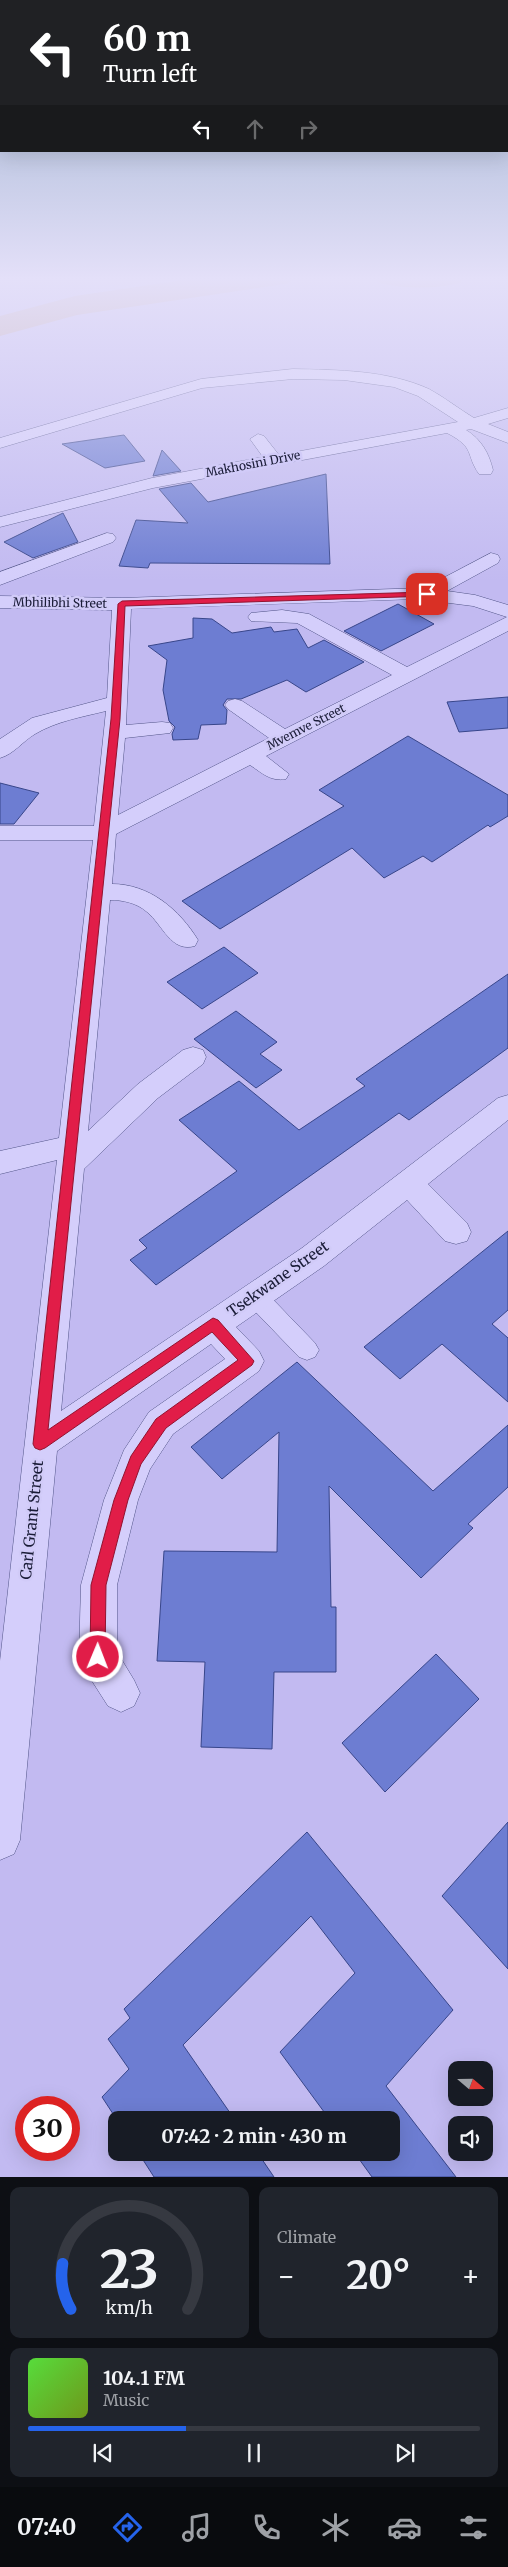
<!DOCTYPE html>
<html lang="en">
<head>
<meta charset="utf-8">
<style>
	body { margin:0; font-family:Merriweather,serif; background:#20242c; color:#f1f3f6; height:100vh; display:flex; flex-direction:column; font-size:19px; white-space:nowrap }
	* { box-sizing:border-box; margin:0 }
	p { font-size:16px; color:#9ea1a6 }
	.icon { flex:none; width:28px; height:28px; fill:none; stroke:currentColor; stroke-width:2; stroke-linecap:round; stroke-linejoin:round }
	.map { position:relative; height:2177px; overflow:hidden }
	.side { display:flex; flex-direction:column; gap:10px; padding:10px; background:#0d0f14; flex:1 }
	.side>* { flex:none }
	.banner { position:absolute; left:0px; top:0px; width:509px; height:152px; box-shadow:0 5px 20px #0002; background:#202124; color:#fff; overflow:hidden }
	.needle { width:32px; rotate:110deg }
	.fabs { position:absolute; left:448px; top:2061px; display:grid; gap:10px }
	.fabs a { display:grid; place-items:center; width:45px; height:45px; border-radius:10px; background:#171b24; box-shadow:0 5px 20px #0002; font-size:25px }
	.speed { position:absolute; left:15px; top:2096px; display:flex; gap:10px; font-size:25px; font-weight:700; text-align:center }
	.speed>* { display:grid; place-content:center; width:65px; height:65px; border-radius:50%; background:#171b24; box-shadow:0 5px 20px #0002; line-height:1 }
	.speed .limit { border:8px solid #d22; background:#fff; color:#111 }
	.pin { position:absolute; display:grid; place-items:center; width:42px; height:42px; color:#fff; margin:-21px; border-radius:10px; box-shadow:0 2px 8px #0006 }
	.me { position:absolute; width:55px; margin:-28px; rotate:1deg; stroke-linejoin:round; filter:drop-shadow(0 0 4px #0008) }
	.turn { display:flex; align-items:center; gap:18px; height:105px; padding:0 20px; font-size:22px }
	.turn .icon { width:65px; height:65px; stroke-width:2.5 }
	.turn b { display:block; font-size:35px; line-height:42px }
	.lanes { display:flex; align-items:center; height:48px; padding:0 20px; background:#0003; justify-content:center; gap:25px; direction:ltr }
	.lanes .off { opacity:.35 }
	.big { font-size:38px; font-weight:700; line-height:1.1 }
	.side .card { flex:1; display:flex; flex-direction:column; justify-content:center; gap:8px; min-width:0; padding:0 18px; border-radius:10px; background:#20242c }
	.side .dial { align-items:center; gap:0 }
	.dial svg { height:130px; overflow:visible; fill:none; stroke:#363941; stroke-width:7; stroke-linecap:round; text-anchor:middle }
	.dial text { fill:#f1f3f6; stroke:none }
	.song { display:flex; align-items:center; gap:15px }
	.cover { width:60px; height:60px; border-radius:8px; background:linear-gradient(135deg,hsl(110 70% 55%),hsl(80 70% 35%)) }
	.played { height:5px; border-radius:2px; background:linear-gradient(90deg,#2563eb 35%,#363941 35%) }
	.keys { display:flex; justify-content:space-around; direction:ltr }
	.heat { display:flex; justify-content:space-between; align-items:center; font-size:28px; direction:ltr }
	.side .tiles { flex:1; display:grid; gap:10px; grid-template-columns:1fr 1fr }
	.card:last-child { grid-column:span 2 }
	.trip { position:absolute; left:108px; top:2111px; width:292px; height:50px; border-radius:10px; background:#171b24; box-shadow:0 5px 20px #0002; font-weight:700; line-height:50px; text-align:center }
	.menu { display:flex; height:80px; justify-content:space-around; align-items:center; background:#090b0e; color:#9ea1a6 }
	.menu .icon { width:35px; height:35px }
	.menu .active { color:#2563eb }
	.menu b { font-size:22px; color:#f1f3f6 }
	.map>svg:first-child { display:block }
</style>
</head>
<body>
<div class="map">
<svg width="508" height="2177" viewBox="0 0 508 2177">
	<rect width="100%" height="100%" fill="#c2baf1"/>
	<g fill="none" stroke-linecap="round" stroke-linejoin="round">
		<g fill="#c1a49f" fill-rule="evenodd">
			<polygon points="210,276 293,276 289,283 278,285 77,315 0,336 0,316 75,296"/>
			<path d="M376 276H464L460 283C433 289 406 289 380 283Z"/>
		</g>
	</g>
	<g fill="#6d7dd2" stroke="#38468a">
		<polygon points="124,435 145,461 105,468 62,444"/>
		<polygon points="162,450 181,471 153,476"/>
		<polygon points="326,474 330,564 150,563 148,568 119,566 136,520 188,523 159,489 191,483 208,502"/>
		<polygon points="63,513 78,542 33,558 4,542"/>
		<polygon points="398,604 434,624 381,651 344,631"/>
		<polygon points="193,618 212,619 232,633 271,627 274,632 297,629 308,648 324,640 364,662 306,692 287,680 241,699 227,699 223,705 227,710 226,724 201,725 198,739 173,740 172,734 175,727 169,721 163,690 167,660 148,646 193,638"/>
		<polygon points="508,697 508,728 459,732 447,702"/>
		<polygon points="408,736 508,795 508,816 490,827 488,825 432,862 423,856 384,878 352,848 220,929 182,901 344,806 319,790"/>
		<polygon points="0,783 39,793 14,824 0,824"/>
		<polygon points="224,947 258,973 202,1009 167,982"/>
		<polygon points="508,974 508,1048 409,1120 399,1113 156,1285 130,1260 147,1248 139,1240 237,1171 179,1120 239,1081 299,1130 365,1086 356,1079"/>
		<polygon points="236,1011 277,1042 260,1054 282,1070 256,1088 194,1039"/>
		<polygon points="508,1231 508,1310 492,1324 508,1338 508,1402 442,1344 400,1379 364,1347"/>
		<polygon points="297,1362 433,1491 508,1425 508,1487 468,1524 473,1528 421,1578 329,1486 331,1607 336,1607 336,1672 274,1672 272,1749 201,1747 205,1662 157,1661 164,1551 277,1552 279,1432 222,1479 191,1447"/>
		<polygon points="436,1654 479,1699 385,1792 342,1743"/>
		<polygon points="508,1822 508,1969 442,1896"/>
		<polygon points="307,1832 453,2010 386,2086 456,2177 372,2177 354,2152 391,2152 391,2120 330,2120 280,2052 355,1973 311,1916 183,2045 235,2120 117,2120 102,2097 129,2069 108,2039 130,2018 124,2009"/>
		<polygon points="138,2152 257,2152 274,2177 154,2177"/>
	</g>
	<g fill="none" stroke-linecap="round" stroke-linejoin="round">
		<g stroke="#535689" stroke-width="1">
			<polygon id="lane" points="254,1286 262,1288 315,1343 319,1350 315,1357 307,1360 299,1357 246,1302 243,1295 246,1288"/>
		</g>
		<g stroke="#535689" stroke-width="1">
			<g id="street">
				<path d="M293 369C338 370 387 370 429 389 444 397 459 409 474 418L508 408V418L488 424 508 432V443L471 429 466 430C481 439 489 453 493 470L491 474H479C465 454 476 448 447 433L153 488 0 527V517L152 478 263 457 250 439 258 434 264 436 279 455 458 422 418 396 394 387 344 380 293 379 202 388 0 448V438L201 379Z"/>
				<polygon points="107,533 113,534 116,538 113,542 0,585 0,572"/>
				<path d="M491 553 498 555 500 559 498 563 447 591 475 595 508 605V631L266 756 289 774 286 779C271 782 262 773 250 765L116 834 112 884C149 884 179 909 198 940L195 946C171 953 163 925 147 912 137 903 123 900 110 900L88 1131 138 1084 183 1050 193 1047 203 1050 206 1057 203 1064 158 1098 84 1169 61 1411 302 1248 498 1098 508 1095V1120L428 1184 467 1223 471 1232 467 1241 456 1244 445 1241 407 1200 324 1266 236 1327 259 1351 264 1361 259 1371 173 1434 150 1469 138 1500 117 1585V1652L134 1680 140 1693 134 1706 121 1712 108 1706 85 1670 79 1657 81 1585 104 1500 124 1450 149 1412 225 1359 211 1344 57 1451 20 1840 14 1854 0 1860V1661L57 1160 0 1174V1151L59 1138 93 840H0V826H94L106 711C82 717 57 721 35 734 23 741 14 754 0 758V739L32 718 107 698 112 610 0 608V596L122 598 424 588ZM418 599 473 606 507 617 407 667 309 614 282 610 251 613 248 617 251 621 297 623 392 675 285 729 242 701 235 699 228 701 225 705 228 709 269 738 118 815 125 738 170 733 173 728 170 723 162 722 126 725 131 609Z"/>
			</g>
		</g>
		<use href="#lane" fill="#d4cefb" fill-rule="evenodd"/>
		<use href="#street" fill="#d4cefb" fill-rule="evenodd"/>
	</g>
	<linearGradient id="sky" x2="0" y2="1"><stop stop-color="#98aecb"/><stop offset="0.48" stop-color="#e4e0f9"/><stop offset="1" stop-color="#e4e0f9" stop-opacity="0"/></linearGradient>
	<rect width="508" height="581" fill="url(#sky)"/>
	<polygon fill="#e11d48" stroke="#92132f" points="427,592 431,594 430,596 125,606 120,719 48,1430 213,1318 218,1320 254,1361 252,1365 166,1428 141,1464 128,1500 106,1585 105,1657 103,1662 98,1665 92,1662 90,1657 91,1585 114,1500 131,1456 156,1419 238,1360 212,1332 45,1448 40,1450 35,1448 33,1444 111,719 118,604 122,601"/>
	<g text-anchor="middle" stroke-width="5" stroke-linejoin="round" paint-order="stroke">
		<g font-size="12" fill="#1a1c37" stroke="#d1cbf8">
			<text transform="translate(253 464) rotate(-11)" y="4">Makhosini Drive</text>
			<text transform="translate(60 603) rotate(1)" y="4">Mbhilibhi Street</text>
			<text transform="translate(306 727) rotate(-27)" y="4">Mvemve Street</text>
		</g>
		<g font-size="15" fill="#1a1c37" stroke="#d1cbf8">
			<text transform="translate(278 1279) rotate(-35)" y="5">Tsekwane Street</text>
			<text transform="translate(32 1520) rotate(-84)" y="5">Carl Grant Street</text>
		</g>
	</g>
</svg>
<div class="fabs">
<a><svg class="needle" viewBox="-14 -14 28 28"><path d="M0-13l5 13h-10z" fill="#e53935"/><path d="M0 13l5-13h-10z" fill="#9ea1a6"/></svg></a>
<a><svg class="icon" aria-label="sound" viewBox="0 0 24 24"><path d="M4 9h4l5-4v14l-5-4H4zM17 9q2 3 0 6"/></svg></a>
</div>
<div class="speed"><div class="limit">30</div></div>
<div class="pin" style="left:427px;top:594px;background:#d93025"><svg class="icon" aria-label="arrive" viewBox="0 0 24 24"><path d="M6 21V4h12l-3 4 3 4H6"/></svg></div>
<svg class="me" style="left:98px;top:1657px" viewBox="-20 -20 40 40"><circle r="17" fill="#e11d48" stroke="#fff" stroke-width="3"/><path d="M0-11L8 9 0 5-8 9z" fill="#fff"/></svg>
<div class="trip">07:42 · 2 min · 430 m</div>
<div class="banner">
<div class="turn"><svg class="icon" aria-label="left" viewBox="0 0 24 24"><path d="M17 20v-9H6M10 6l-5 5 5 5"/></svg><div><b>60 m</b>Turn left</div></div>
<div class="lanes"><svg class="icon" aria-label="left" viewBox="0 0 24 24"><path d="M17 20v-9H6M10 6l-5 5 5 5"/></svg><svg class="icon off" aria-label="ahead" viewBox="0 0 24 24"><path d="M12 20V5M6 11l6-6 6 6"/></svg><svg class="icon off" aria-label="right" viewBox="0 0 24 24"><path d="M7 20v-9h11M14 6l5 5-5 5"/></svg></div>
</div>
</div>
<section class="side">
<div class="tiles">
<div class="card dial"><svg viewBox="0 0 100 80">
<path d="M14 69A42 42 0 1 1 86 69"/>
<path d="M14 69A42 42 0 0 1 9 41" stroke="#2563eb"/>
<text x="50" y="56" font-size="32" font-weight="700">23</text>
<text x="50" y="72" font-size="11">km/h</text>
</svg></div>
<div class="card"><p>Climate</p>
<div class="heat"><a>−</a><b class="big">20°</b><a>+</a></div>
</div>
<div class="card">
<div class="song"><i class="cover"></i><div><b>104.1 FM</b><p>Music</p></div></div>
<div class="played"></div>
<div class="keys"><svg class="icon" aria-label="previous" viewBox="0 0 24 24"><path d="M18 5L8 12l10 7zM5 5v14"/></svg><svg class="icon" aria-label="pause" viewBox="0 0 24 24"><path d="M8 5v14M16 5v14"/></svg><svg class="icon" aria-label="next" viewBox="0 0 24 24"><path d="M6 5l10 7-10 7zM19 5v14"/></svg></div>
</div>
</div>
</section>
<nav class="menu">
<b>07:40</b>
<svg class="icon active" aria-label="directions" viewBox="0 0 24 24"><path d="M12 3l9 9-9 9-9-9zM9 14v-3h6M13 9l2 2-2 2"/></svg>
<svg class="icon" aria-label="music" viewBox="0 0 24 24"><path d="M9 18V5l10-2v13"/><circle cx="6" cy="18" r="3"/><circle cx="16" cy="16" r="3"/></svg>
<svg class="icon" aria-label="phone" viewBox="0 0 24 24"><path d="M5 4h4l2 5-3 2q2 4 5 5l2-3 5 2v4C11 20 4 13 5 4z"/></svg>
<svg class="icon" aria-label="climate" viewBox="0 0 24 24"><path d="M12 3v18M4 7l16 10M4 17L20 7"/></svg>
<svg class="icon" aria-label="car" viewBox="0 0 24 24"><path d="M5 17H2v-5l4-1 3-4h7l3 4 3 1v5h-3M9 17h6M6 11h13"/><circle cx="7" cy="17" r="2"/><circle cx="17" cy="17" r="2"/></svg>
<svg class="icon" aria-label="filters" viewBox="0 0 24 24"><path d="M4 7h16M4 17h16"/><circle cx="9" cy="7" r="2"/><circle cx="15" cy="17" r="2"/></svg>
</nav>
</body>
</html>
